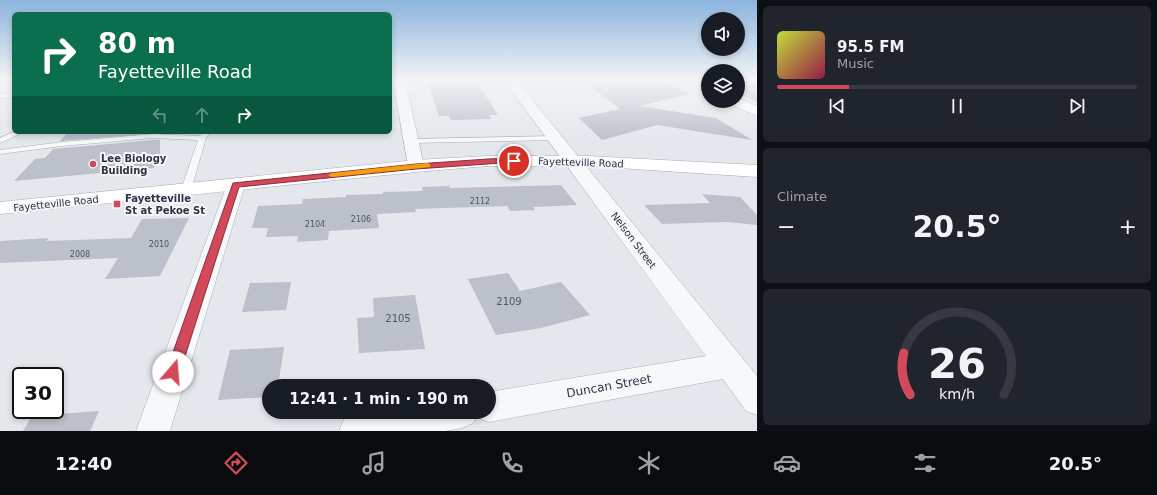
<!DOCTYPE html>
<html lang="en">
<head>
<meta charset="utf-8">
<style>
	body { margin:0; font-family:"DejaVu Sans",sans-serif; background:#20242c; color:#f1f3f6; height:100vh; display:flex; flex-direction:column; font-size:15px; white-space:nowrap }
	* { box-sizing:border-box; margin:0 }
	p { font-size:13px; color:#9ea1a6 }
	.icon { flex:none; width:22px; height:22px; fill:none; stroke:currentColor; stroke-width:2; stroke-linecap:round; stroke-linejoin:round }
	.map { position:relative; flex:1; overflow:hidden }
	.drawer { display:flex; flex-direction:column; gap:6px; padding:6px; background:#0d0f14; width:400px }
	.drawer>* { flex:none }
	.top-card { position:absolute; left:12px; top:12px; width:380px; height:122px; border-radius:6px; box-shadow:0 2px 6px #0003; background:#0b6e4f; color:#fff; overflow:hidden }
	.fabs { position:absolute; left:701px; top:12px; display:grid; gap:8px }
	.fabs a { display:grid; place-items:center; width:44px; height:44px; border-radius:50%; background:#171b24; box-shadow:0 2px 6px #0003; font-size:20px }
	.speed { position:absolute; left:12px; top:367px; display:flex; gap:8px; font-size:20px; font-weight:700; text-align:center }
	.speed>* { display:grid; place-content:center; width:52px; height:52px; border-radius:50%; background:#171b24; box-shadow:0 2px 6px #0003; line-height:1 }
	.speed .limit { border:2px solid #111; border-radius:6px; background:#fff; color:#111 }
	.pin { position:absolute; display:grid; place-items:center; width:34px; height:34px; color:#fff; margin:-17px; border:2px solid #fff; border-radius:50%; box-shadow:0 1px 4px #0007 }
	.me { position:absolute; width:44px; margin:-22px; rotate:18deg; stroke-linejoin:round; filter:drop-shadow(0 0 3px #0008) }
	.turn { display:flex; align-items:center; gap:14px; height:84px; padding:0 20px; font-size:18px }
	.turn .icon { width:52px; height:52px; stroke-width:2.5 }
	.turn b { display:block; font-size:28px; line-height:34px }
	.lanes { display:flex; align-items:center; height:38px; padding:0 20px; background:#0003; justify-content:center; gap:20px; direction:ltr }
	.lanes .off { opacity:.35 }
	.big { font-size:30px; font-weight:700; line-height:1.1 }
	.drawer .tile { flex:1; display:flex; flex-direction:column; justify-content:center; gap:6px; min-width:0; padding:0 14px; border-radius:6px; background:#20242c }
	.drawer .dial { align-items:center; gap:0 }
	.dial svg { height:104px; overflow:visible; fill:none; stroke:#363941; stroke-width:7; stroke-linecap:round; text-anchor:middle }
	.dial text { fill:#f1f3f6; stroke:none }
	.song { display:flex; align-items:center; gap:12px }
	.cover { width:48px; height:48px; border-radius:6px; background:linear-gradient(135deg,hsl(70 70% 55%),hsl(340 70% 35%)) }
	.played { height:4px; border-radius:2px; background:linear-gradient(90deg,#d1495b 20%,#363941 20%) }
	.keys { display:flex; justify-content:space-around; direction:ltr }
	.heat { display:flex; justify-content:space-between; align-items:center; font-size:22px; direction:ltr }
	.trip { position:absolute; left:262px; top:379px; width:234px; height:40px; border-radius:20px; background:#171b24; box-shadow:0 2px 6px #0003; font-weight:700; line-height:40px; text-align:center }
	.tab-bar { display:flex; height:64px; justify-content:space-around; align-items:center; background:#090b0e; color:#9ea1a6 }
	.tab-bar .icon { width:28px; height:28px }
	.tab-bar .on { color:#d1495b }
	.tab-bar b { font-size:18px; color:#f1f3f6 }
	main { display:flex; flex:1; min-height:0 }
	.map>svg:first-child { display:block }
</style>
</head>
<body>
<main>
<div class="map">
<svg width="757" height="431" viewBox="0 0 757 431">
	<rect width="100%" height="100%" fill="#e4e7ec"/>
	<g fill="#bbc0ca">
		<polygon points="435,80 476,80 498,115 489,115 491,119 451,120 449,116 439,116 427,81 435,81"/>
		<polygon points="582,80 664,80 689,94 639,106 716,118 752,140 657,125 602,140 579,118 620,109"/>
		<polygon points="738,80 743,80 757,86 757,102 738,93"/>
		<polygon points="68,132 160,132 160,133 60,141"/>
		<polygon points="153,140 160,140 160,154 154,168 14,181 35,159 45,158 53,149"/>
		<polygon points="561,185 577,205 533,207 535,210 510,211 507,206 415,209 416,212 377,214 379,228 329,231 328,240 297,242 298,236 266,237 268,228 252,228 258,206 302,204 303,199 346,197 346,195 383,194 383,192 423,191 422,187 449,186 450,188"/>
		<polygon points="702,194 740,197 757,215 757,225 727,222 662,224 644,205 710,203"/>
		<polygon points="189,218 160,276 105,279 118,258 0,263 0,241 49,238 46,241 131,238 142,219"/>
		<polygon points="508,273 520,291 561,282 590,315 541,328 496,335 468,279"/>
		<polygon points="291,282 286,310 242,312 250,283"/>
		<polygon points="415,295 425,349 359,353 357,318 374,317 373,298"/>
		<polygon points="284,347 278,386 269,386 269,397 218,400 230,350"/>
		<polygon points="99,411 90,431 23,431 32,416"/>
	</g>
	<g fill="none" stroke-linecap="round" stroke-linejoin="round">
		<g stroke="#a9aeb7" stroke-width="1">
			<g id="lane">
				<rect x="0" y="94" width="14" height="4"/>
				<polygon points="14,132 24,132 0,143 0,138"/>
				<polygon points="202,132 210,132 206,138 191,190 186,193 181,190 198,140 153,138 62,146 0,154 0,150 62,142 153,134 200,136"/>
				<polygon points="557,136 561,138 560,140 411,143 407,141 411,139"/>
			</g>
		</g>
		<g stroke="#a9aeb7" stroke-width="1">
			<g id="street">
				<polygon points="393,80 405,80 424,166 422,170 416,171 410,170 408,166"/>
				<polygon points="504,80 516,80 757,376 757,415 746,411 723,379 489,422 478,418 477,416 473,423 462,428 445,431 339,431 344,419 356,414 369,412 489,412 489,392 706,356"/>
				<polygon points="236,180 242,181 245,185 170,431 136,431 227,185 230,181"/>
			</g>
		</g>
		<g stroke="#a9aeb7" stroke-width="1">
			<g id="secondary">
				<polygon points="689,80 704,80 708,82 708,91 691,83"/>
				<polygon points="738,98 757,106 757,116 730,104 728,101 738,101"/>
				<polygon points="488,156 588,156 757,165 757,177 588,166 488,166 416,172 0,214 0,202 416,160"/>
			</g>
		</g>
		<use href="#lane" fill="#f7f8fa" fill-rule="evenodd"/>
		<use href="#street" fill="#f7f8fa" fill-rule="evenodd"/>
		<use href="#secondary" fill="#fff" fill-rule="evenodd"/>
	</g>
	<linearGradient id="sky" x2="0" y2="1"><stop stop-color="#8bb4dd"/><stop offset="0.57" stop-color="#f3f4f6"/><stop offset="1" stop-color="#f3f4f6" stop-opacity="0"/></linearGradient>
	<rect width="757" height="140" fill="url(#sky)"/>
	<polygon fill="#d1495b" stroke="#882f3b" points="514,158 516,159 516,162 416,169 239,187 180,372 178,377 173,378 168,377 166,372 233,183 416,164 488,159"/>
	<polygon fill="#f59e0b" points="427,163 430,164 430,167 332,177 328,175 332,173"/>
	<g fill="#d1495b" stroke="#f4f6f9" stroke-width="1.5">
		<circle cx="93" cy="164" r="4"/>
		<rect x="113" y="200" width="8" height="8" rx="2"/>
	</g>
	<g text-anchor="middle" stroke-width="4" stroke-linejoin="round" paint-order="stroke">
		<g font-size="8" fill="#4f5766">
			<text x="480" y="204">2112</text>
			<text x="361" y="222">2106</text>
			<text x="315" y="227">2104</text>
			<text x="159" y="247">2010</text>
			<text x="80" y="257">2008</text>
		</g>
		<g font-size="10" font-weight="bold" fill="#2b3445" stroke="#f4f6f9" text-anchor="start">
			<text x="101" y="162">Lee Biology<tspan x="101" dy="12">Building</tspan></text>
			<text x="125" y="202">Fayetteville<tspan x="125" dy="12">St at Pekoe St</tspan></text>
		</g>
		<g font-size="10" fill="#2b3445" stroke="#f4f6f9">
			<text transform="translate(581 162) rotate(2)" y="4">Fayetteville Road</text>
			<text transform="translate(56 203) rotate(-6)" y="4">Fayetteville Road</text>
			<text transform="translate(634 240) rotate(53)" y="4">Nelson Street</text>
		</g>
		<g font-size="10" fill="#4f5766">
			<text x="509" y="305">2109</text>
			<text x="398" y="322">2105</text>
		</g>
		<g font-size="12" fill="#2b3445" stroke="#f4f6f9">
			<text transform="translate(609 386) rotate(-10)" y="4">Duncan Street</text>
		</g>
	</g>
</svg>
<div class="fabs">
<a><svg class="icon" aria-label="sound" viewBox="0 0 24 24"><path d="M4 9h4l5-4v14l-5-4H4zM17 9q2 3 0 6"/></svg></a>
<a><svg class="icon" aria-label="layers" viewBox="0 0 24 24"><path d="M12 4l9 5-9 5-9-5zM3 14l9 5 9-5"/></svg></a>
</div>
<div class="speed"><div class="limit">30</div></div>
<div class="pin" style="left:514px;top:161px;background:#d93025"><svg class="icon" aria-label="arrive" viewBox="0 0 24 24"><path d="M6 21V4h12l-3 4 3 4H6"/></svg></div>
<svg class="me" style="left:173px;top:372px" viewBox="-20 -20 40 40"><circle r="19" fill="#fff"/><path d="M0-13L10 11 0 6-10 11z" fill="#d1495b"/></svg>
<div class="trip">12:41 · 1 min · 190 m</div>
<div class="top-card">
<div class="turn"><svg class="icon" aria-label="right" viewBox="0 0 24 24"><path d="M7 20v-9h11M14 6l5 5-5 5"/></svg><div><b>80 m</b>Fayetteville Road</div></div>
<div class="lanes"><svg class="icon off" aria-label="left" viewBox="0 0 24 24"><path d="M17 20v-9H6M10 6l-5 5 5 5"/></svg><svg class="icon off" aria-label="ahead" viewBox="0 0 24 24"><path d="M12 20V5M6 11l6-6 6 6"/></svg><svg class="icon" aria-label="right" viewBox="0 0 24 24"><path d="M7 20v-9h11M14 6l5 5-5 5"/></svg></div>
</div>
</div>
<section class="drawer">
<div class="tile">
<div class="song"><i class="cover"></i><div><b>95.5 FM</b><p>Music</p></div></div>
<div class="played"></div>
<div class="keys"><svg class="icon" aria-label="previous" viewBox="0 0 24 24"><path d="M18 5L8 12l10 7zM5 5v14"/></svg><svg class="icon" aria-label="pause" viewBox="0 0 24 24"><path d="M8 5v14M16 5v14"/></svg><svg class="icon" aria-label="next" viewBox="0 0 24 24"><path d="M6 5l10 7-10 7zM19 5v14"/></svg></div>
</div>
<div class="tile"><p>Climate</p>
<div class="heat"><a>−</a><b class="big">20.5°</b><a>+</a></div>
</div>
<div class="tile dial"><svg viewBox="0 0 100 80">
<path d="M14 69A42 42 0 1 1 86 69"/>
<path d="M14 69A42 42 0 0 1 9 37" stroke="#d1495b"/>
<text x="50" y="56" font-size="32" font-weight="700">26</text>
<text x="50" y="72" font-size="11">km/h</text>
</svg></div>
</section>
</main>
<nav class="tab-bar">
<b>12:40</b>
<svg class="icon on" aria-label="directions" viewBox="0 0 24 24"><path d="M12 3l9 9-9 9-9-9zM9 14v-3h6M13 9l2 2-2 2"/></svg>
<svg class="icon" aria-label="music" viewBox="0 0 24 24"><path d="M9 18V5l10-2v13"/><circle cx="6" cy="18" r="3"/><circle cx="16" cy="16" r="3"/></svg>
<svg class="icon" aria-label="phone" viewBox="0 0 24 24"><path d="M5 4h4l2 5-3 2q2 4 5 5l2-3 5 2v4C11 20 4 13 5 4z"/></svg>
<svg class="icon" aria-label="climate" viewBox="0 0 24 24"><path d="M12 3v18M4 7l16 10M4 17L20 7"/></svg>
<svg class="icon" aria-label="car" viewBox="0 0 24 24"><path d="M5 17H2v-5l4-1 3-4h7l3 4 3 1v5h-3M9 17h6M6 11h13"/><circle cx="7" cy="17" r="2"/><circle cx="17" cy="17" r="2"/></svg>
<svg class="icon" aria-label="filters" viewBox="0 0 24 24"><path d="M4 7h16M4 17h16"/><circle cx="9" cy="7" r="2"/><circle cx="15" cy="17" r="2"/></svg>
<b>20.5°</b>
</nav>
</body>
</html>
